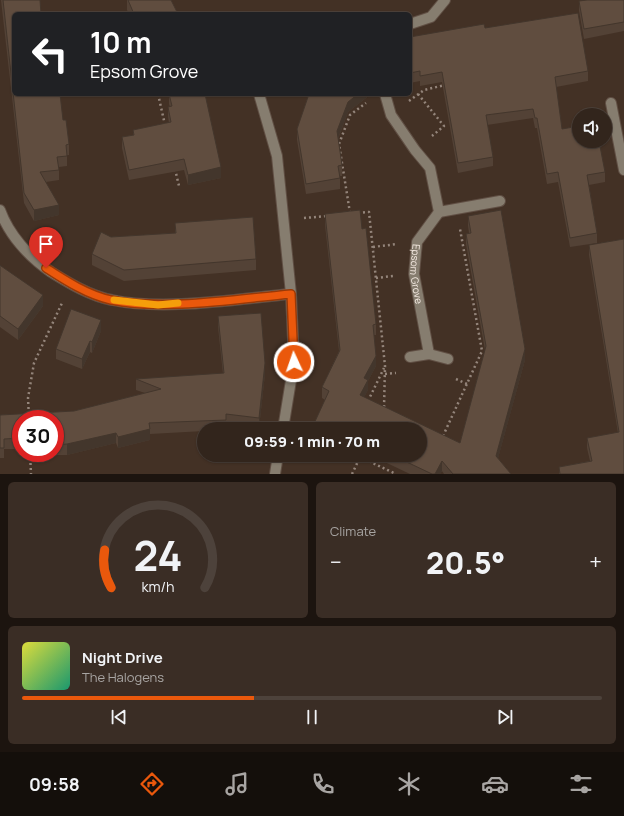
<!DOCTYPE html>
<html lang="en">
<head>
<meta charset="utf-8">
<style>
	body { margin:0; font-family:Manrope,sans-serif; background:#3a2d25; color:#f1f3f6; height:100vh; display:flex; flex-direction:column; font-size:15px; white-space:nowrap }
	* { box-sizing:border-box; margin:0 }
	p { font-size:13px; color:#a8a5a3 }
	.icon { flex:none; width:22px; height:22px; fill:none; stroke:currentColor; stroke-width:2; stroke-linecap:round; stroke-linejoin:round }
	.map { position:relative; height:474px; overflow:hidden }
	.sheet { display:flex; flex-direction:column; gap:8px; padding:8px; background:#1c140f; flex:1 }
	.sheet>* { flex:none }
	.guide { position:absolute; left:12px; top:12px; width:400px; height:84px; border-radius:6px; box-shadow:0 1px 3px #0004,0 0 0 1px #4d423b; background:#202124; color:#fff; overflow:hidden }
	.tools { position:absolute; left:572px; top:108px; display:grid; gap:8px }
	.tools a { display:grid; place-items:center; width:40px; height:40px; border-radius:50%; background:#32251c; box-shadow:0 1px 3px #0004,0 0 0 1px #4d423b; font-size:20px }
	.speed { position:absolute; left:12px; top:410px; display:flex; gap:8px; font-size:20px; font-weight:700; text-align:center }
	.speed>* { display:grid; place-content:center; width:52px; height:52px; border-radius:50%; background:#32251c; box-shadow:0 1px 3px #0004,0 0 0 1px #4d423b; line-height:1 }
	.speed .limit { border:6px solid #d22; background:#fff; color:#111 }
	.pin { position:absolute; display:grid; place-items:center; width:34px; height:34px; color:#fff; margin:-41px -17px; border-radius:50% 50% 50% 0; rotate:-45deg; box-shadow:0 0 4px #0007 }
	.pin .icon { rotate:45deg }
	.me { position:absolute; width:44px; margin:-22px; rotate:357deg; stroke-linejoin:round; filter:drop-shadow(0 0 3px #0008) }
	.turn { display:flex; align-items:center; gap:14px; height:84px; padding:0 12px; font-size:18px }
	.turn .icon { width:52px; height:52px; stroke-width:2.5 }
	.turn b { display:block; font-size:28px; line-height:34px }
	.big { font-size:30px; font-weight:800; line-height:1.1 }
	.sheet .card { flex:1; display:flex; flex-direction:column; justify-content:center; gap:6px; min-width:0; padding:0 14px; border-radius:6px; background:#3a2d25 }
	.sheet .dial { align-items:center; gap:0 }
	.dial svg { height:104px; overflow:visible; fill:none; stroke:#4d423b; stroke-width:7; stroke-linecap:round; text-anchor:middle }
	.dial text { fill:#f1f3f6; stroke:none }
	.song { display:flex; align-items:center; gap:12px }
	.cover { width:48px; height:48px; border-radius:6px; background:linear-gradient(135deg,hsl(60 70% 55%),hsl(160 70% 35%)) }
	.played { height:4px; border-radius:2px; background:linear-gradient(90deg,#ea580c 40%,#4d423b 40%) }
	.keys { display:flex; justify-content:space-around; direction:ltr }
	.heat { display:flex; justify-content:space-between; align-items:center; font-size:22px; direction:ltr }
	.sheet .tiles { flex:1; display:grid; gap:8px; grid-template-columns:1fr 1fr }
	.card:last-child { grid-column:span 2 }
	.trip { position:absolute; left:197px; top:422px; width:230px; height:40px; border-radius:20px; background:#32251c; box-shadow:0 1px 3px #0004,0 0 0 1px #4d423b; font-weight:800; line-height:40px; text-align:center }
	.tabs { display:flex; height:64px; justify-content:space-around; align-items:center; background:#140f0b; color:#a8a5a3 }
	.tabs .icon { width:28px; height:28px }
	.tabs .current { color:#ea580c }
	.tabs b { font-size:18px; color:#f1f3f6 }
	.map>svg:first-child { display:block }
</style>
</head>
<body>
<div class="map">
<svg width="624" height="474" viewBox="0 0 624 474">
	<rect width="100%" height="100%" fill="#433125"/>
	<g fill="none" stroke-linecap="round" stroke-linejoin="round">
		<g stroke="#604f44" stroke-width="12">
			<g id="minor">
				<polyline points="410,24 431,17 445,0"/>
				<polyline points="259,94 277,156 291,294 294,362 283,429"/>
				<path id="s1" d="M385 94 391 115 415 150 430 168 439 212 417 242 414 274 429 354"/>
				<polyline points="611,103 624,170"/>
				<path d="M0 210C9 235 29 257 51 272 69 283 90 296 112 300 165 311 235 299 291 294"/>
				<polyline points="439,212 500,201"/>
				<polyline points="410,357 429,354 448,359"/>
				<polyline points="275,474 278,455"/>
			</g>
		</g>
		<g stroke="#94857b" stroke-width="2.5" stroke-dasharray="2 3" stroke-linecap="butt">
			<polyline points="158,94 165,125"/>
			<polyline points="418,94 444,126 432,136"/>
			<polyline points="409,101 424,90 445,85"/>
			<polyline points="175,169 179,186"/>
			<polyline points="350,213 339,144 350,115 366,103"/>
			<polyline points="358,213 369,212 385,366 384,409"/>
			<polyline points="304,218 327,216"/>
			<polyline points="373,247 397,244"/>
			<polyline points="376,278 393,276"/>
			<polyline points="385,374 396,373"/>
			<polyline points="456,379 467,384"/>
			<polyline points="368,401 384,368"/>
			<polyline points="29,419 28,398 34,363 62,303"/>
			<polyline points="443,436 482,351 460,229"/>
			<polyline points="30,453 31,474"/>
			<polyline points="360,457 396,474"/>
			<polyline points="352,474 361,455"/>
		</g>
		<use href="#minor" stroke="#867d6f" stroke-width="10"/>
	</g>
	<g fill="#534236">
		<polygon points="1,0 40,0 14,14 63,120 69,144 69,155 67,155 67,166 59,167 59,180 46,182 59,215 34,221 24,203"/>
		<polygon points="127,0 171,0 178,14 129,14 127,10"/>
		<polygon points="624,0 624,31 584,39 579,11 579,1"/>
		<polygon points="485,28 588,71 588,81 556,87 562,129 605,172 605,182 589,185 597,233 597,243 570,247 558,182 547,184 537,128 535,128 533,118 487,125 493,157 493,166 458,173 442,82 420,86 420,81 410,83 410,37"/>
		<polygon points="169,94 221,178 188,185 184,170 129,180 122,148 122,137 133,135 133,130 169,123 168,117 168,107 170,107 169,104"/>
		<polygon points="309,94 371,94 348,112 338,139 342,165 342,176 340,176 340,189 306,194 297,140 297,129"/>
		<polygon points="325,214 362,229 376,324 376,335 374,335 376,366 368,381 368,390 364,397 460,443 485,350 466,244 466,234 469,233 468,226 468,216 525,360 498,458 511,474 444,474 442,471 440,474 410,474 370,455 420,455 420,429 312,429 325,400 322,398 322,387 339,351 325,225"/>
		<polygon points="175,223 256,259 256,270 124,281 92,265 92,254 111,237 175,233"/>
		<polygon points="624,239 624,474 559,474 559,467 590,461 587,448 587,438 618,433 589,255 589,245"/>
		<polygon points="0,265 43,306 18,340 0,327"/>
		<polygon points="218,316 265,374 259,428 226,425 226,429 204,429 204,431 150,434 150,440 118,448 116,443 67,455 53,455 53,453 55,453 55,419 21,419 21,449 4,449 4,458 0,458 0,415 74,411 145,393 136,390 136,379 223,374 218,327"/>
		<polygon points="101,331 92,353 90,352 82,369 56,359 56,349"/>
		<polygon points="345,455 351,455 350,457"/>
	</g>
	<g fill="#43362c">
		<polygon points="358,94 371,94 348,112 337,141 337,131 348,102"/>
		<polygon points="221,167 221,178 188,185 188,175"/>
		<polygon points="59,205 59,215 34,221 34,210"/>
		<polygon points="43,295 43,306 18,340 18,329"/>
		<polygon points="101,320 101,331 92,353 92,342"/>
		<polygon points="90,341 90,352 82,369 82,359"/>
		<polygon points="525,349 525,360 496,466 496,456"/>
		<polygon points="376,356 376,366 368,381 368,390 360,406 360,395 364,378"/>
		<polygon points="265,363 265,374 259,428 259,418"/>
		<polygon points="150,429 150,440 118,448 118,437"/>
		<polygon points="116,433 116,443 67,455 67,444"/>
		<polygon points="442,461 442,471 440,474 435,474"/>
	</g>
	<g fill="#604d3f" stroke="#43362c">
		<polygon points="3,0 40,0 41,14 14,14 14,94 60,94 63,120 66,120 69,144 66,145 67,156 57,157 59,170 40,172 59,205 34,210 24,193"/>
		<polygon points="128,0 171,0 178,14 134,14"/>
		<polygon points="587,0 624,0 624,22 584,29 579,1"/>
		<polygon points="578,13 588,71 555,77 562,129 579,126 579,141 599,141 605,172 587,175 597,233 570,238 558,172 547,174 537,118 535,118 533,109 486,115 493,157 458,163 442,72 420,76 420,71 410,73 410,37 484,24 485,28"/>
		<polygon points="169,94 205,94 221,167 188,175 184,159 129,170 122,137 134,135 133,130 171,122 168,107 172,106"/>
		<polygon points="309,94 358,94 348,102 337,131 342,165 338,166 340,178 306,184 297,129"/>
		<polygon points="360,210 362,229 366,228 376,324 373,325 376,356 364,378 368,380 360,395 460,443 486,346 466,234 471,233 468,216 501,210 525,349 496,456 511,474 453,474 442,461 435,474 432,474 392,455 420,455 420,429 313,429 312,428 329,391 322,387 340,350 325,214"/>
		<polygon points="253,217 256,259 124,270 92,254 101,232 111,237 176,233 175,223"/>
		<polygon points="624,239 624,474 560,474 559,467 592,461 587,438 619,432 589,245"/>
		<polygon points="0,265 1,266 43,295 18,329 0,316"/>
		<polygon points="71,309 101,320 92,342 90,341 82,359 56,349"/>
		<polygon points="261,313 265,363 259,418 226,414 226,420 149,423 150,429 118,437 116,433 67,444 55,445 55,419 21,419 21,438 4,439 4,448 0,448 0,415 74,411 161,389 136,379 224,373 218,316"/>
	</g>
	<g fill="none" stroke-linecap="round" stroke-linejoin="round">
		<g stroke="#983908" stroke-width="10">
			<path id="route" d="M46 268C66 281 88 295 111 300 165 311 236 299 291 294L294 362"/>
		</g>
		<use href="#route" stroke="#ea580c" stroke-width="7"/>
		<polyline stroke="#f59e0b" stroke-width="7" points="114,300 158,305 178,303"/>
	</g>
	<g text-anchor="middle" stroke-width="4" stroke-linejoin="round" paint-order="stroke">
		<g font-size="10" fill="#f7ece4" stroke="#433125">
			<text dy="4" stroke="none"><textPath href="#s1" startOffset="202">Epsom Grove</textPath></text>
		</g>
	</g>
</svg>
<div class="tools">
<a><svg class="icon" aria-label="sound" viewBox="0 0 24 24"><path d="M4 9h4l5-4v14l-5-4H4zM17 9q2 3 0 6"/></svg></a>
</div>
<div class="speed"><div class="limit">30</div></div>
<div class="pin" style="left:46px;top:268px;background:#d93025"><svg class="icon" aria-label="arrive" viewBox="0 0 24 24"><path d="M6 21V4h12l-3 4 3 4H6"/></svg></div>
<svg class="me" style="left:294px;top:362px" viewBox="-20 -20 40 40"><circle r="17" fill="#ea580c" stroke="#fff" stroke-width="3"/><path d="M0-11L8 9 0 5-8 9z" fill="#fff"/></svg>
<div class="trip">09:59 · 1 min · 70 m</div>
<div class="guide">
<div class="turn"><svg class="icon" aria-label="left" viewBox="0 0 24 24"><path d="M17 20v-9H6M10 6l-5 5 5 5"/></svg><div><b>10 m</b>Epsom Grove</div></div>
</div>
</div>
<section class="sheet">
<div class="tiles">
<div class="card dial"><svg viewBox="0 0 100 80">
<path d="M14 69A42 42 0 1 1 86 69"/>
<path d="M14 69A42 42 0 0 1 9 40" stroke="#ea580c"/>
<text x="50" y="56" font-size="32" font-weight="700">24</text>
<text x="50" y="72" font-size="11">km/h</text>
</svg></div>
<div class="card"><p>Climate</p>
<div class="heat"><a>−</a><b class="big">20.5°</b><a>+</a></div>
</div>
<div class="card">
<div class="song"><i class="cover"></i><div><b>Night Drive</b><p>The Halogens</p></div></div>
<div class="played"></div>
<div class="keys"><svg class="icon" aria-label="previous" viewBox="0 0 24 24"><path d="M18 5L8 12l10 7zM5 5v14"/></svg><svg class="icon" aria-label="pause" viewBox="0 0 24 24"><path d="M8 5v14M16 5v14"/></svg><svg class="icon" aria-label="next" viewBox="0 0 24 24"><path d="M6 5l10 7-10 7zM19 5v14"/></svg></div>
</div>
</div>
</section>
<nav class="tabs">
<b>09:58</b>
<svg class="icon current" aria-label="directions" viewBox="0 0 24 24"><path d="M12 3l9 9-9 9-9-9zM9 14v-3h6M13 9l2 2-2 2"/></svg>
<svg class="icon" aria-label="music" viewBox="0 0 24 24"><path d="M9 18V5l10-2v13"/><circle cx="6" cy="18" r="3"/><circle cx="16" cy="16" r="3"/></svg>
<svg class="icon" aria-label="phone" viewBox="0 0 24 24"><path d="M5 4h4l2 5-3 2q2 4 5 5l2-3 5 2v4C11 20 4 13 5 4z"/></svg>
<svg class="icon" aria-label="climate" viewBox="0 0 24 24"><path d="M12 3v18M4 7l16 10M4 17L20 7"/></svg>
<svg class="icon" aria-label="car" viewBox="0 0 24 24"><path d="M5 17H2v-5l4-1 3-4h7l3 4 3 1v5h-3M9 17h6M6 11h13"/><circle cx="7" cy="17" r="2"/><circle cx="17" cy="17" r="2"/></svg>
<svg class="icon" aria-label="filters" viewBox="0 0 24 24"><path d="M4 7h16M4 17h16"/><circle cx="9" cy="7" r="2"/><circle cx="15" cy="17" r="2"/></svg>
</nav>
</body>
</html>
